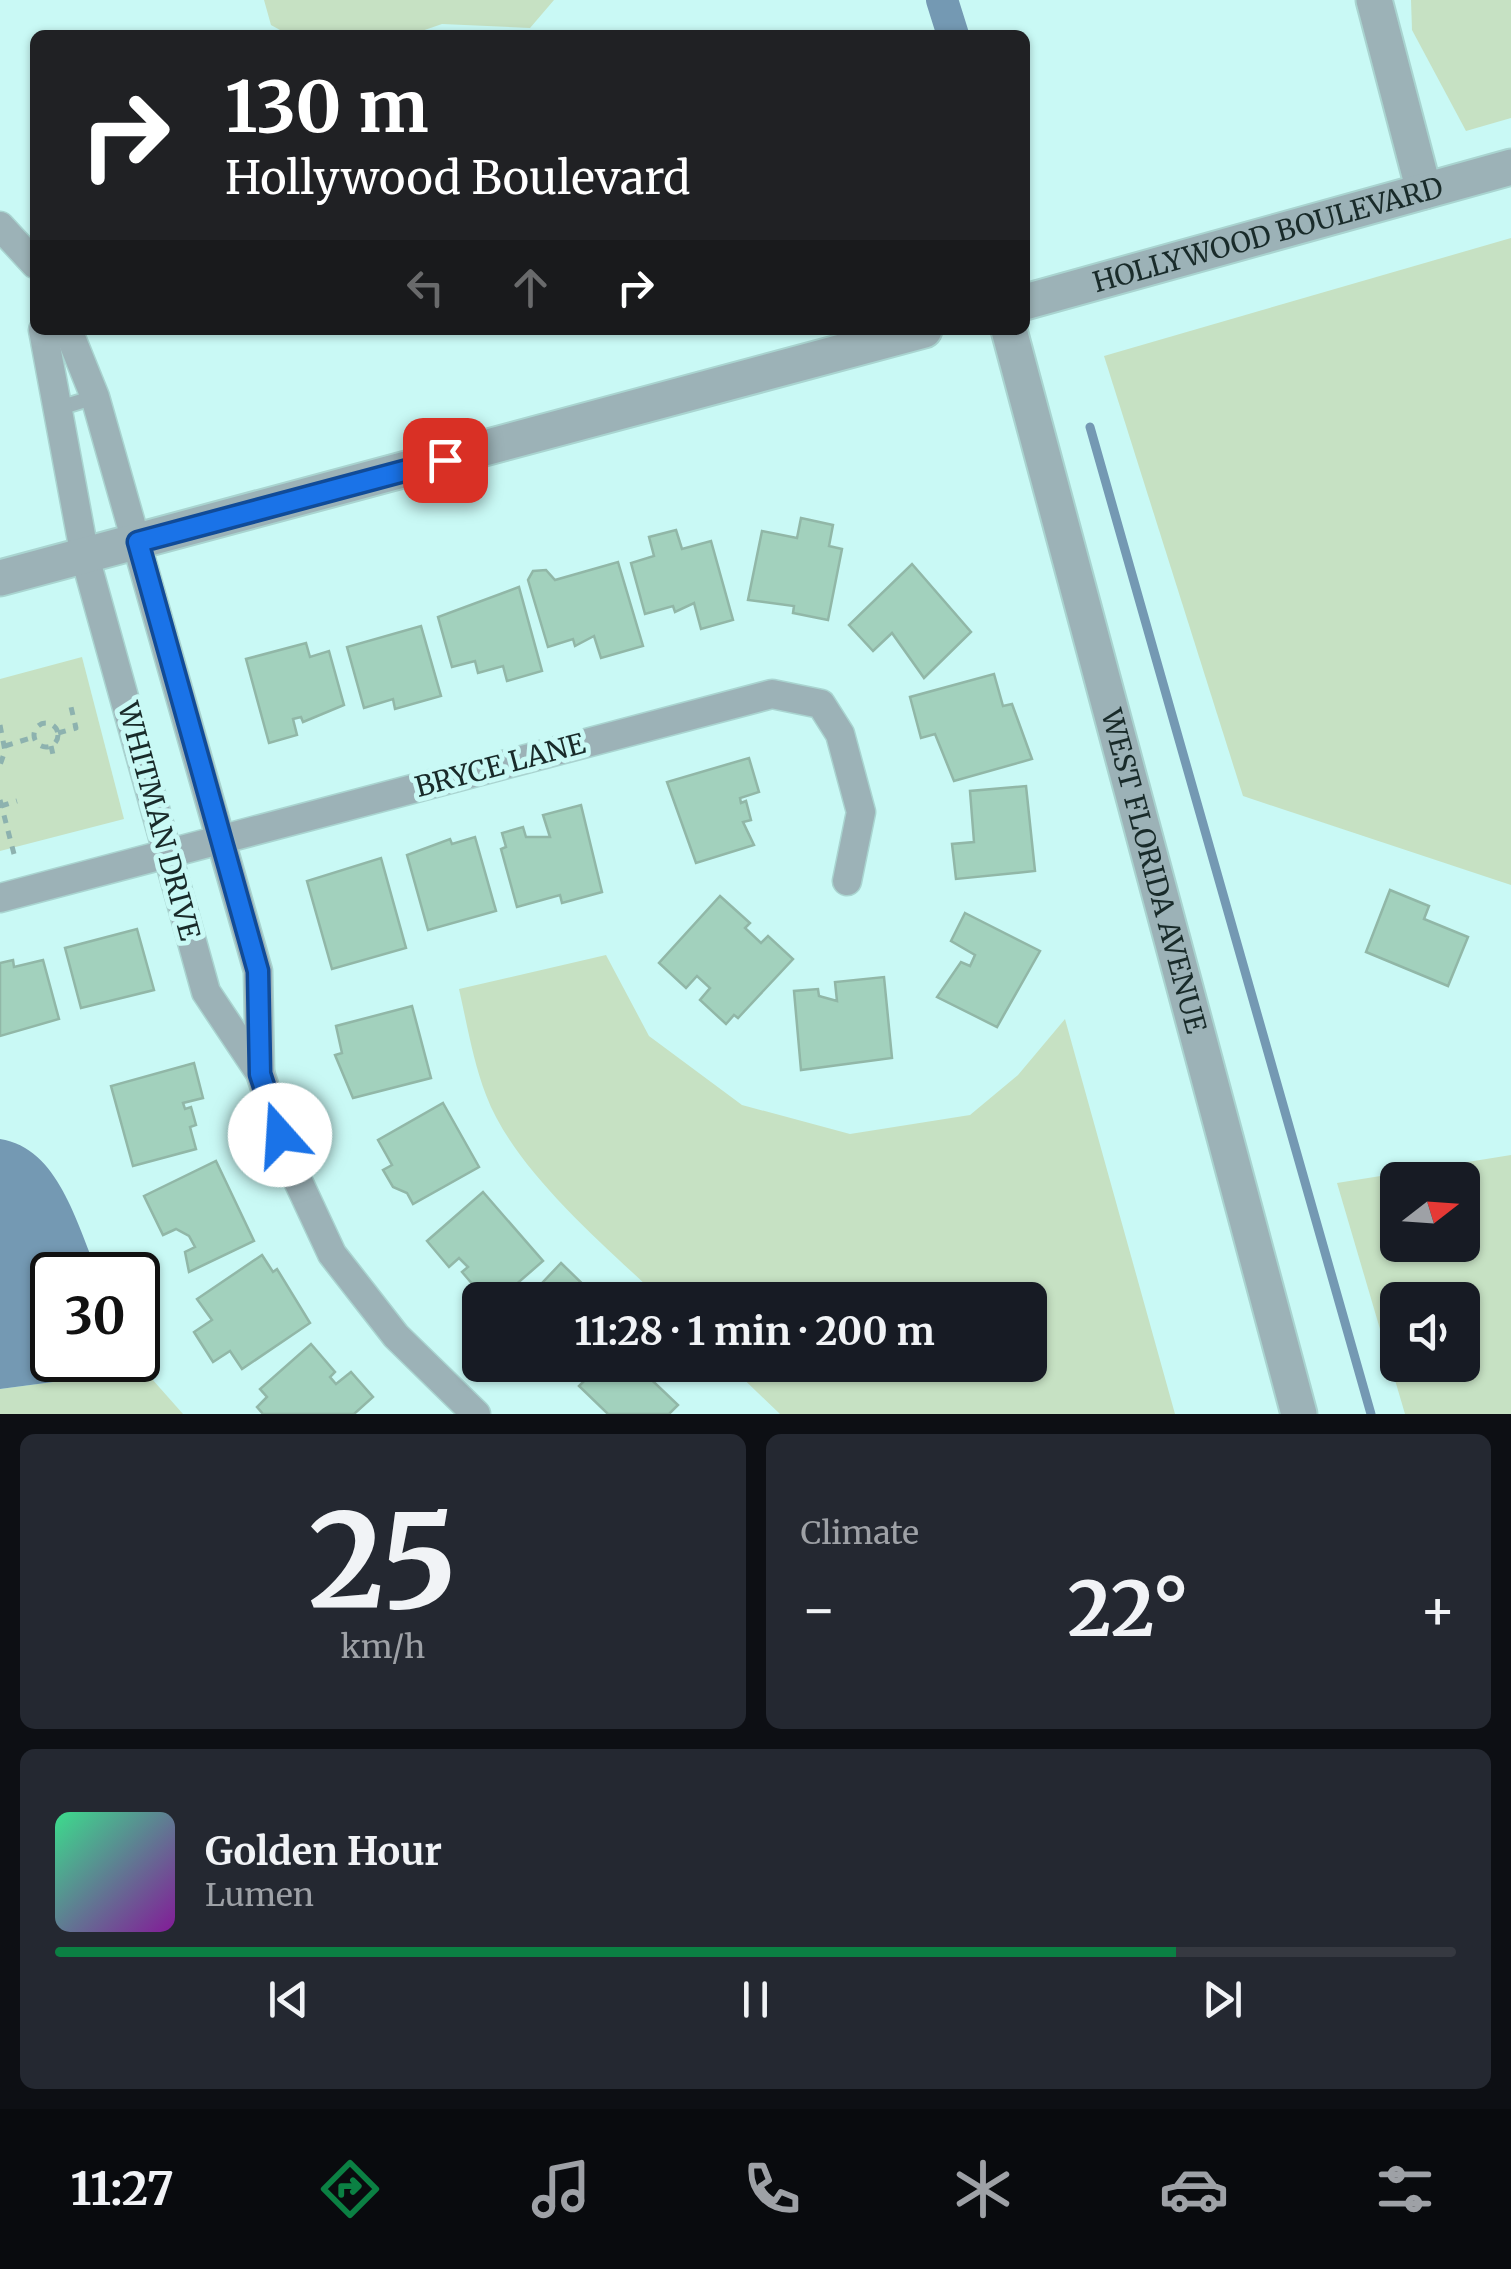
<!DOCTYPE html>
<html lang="en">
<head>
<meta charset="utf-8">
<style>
	body { margin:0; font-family:Merriweather,serif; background:#242831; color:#f1f3f6; height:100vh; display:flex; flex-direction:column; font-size:38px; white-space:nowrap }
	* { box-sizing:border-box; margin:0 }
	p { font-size:32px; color:#9ea1a6 }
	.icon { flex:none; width:55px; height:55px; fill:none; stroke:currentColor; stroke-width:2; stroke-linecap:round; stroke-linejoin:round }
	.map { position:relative; height:1414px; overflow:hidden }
	.sheet { display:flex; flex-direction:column; gap:20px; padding:20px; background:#0d0f14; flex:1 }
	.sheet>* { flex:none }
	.banner { position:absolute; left:30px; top:30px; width:1000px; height:305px; border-radius:15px; box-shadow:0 2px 8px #0004; background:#202124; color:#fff; overflow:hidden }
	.needle { width:65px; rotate:73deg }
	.controls { position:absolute; left:1380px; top:1162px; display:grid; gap:20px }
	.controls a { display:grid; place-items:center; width:100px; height:100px; border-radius:15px; background:#171b24; box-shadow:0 2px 8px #0004; font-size:50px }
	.speed { position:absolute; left:30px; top:1252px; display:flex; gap:20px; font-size:50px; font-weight:700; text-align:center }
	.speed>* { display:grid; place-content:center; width:130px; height:130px; border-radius:50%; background:#171b24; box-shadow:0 2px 8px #0004; line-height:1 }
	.speed .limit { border:5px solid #111; border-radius:15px; background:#fff; color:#111 }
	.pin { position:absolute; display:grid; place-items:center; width:85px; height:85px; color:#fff; margin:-42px; border-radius:20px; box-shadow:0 5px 15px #0006 }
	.me { position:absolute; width:110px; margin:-55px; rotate:341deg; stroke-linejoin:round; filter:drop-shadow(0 0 8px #0008) }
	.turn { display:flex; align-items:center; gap:35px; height:210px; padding:0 30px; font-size:45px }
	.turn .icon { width:130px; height:130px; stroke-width:2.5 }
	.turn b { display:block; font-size:70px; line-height:85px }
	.lanes { display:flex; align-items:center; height:95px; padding:0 30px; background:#0003; justify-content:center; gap:50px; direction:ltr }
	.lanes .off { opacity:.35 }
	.big { font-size:75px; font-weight:700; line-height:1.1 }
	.sheet .card { flex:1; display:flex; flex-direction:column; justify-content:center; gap:15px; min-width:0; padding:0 35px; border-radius:15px; background:#242831 }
	.sheet .dial { align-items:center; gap:0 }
	.dial b { font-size:130px; line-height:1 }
	.song { display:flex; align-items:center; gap:30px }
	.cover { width:120px; height:120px; border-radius:15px; background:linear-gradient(135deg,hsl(150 70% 55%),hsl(290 70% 35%)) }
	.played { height:10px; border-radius:5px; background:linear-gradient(90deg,#0b8043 80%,#363941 80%) }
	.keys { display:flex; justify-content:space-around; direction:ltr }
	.heat { display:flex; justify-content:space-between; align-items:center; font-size:55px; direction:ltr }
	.sheet .tiles { flex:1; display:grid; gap:20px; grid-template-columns:1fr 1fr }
	.card:last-child { grid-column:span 2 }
	.trip { position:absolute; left:462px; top:1282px; width:585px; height:100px; border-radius:15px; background:#171b24; box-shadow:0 2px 8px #0004; font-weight:700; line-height:100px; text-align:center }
	.tab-bar { display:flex; height:160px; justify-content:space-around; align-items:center; background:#090b0e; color:#9ea1a6 }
	.tab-bar .icon { width:70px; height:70px }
	.tab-bar .active { color:#0b8043 }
	.tab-bar b { font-size:45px; color:#f1f3f6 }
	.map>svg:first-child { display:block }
</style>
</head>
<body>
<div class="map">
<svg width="1511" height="1414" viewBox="0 0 1511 1414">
	<rect width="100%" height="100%" fill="#c9f9f5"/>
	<g fill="#c6e1c3" fill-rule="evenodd">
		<polygon points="264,0 554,0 530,28 442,24 410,35 289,35 271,25"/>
		<polygon points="1411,0 1511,0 1511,118 1466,131 1412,30"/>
		<polygon points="1511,238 1511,885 1243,796 1104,356"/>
		<polygon points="82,657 124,819 0,851 0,679"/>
		<path d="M606 955 649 1036 742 1105 850 1134 970 1115 1018 1075 1065 1019 1175 1414H780L729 1365H1030V1300H662C604 1245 514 1170 486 1095 473 1061 467 1024 459 989Z"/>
		<path d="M1511 1155V1414H1405L1337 1183ZM1398 1180H1462V1245H1398ZM1398 1300H1462V1365H1398Z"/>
		<polygon points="144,1370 183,1414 0,1414 0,1389"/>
	</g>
	<path fill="#7499b3" d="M0 1139C60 1148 77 1227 99 1275H52V1360L138 1357 144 1370 0 1389Z"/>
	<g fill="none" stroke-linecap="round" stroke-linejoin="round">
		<polyline stroke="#7499b3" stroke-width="9" points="1090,427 1371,1414"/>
		<polyline stroke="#7499b3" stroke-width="32" points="942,0 953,35"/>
	</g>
	<g fill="#a2d1bd" stroke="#91b7a7" stroke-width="2.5">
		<polygon points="801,518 833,525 829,546 842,549 828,620 793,613 794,606 748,600 762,531 797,538"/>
		<polygon points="676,530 682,549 711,541 733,620 701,629 694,603 675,612 673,606 645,614 631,563 654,556 649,537"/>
		<polygon points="618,562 643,646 601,658 594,636 575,646 573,639 548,647 528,580 533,571 546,570 555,580"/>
		<polygon points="912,564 971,632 924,678 892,633 873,651 849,625"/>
		<polygon points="519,587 542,671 507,681 503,666 478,673 475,661 452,667 438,617"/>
		<polygon points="421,626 441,696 395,709 393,699 364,708 347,647"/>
		<polygon points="306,643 310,657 329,651 344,705 303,722 301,717 293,719 297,735 269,743 246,659"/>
		<polygon points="994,674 1003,706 1012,704 1032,759 954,781 935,734 921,738 910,697"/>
		<polygon points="749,758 759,792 740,798 741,803 746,801 751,820 743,822 754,845 696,863 667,782"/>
		<polygon points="1026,786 1035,871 956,879 952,844 974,842 970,791"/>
		<polygon points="581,805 602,892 562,903 560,895 517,907 501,849 506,847 502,833 523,827 526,837 550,837 543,815"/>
		<polygon points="475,837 496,911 428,930 407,855 450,839 452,844"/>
		<polygon points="381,858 406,948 332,969 307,881"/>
		<polygon points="1390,890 1429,906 1424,919 1468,937 1448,986 1366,952"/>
		<polygon points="720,896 750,923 745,928 761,943 768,936 793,959 738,1018 734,1015 726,1024 700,1000 710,988 697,976 686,988 659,963"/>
		<polygon points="965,913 1040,951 997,1027 937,997 961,962 970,966 975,955 951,941"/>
		<polygon points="137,929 154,990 81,1008 65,948"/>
		<polygon points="13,960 14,967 43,960 59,1019 0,1036 0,963"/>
		<polygon points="884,977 892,1058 801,1070 794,991 818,989 819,996 837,1001 835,982"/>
		<polygon points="412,1006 431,1078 353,1098 335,1055 342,1053 336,1026"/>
		<polygon points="194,1063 203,1098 183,1103 185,1109 191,1107 196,1125 190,1127 196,1149 133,1166 111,1086"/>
		<polygon points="443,1103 479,1167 413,1204 407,1193 393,1187 383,1170 392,1165 378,1140"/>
		<polygon points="216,1161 254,1241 189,1272 185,1252 195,1247 189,1236 176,1229 163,1235 144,1196"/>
		<polygon points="483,1192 543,1261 498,1300 486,1300 462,1272 468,1267 459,1258 449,1267 427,1241"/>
		<polygon points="262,1255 273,1272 277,1269 310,1323 242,1369 230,1351 213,1362 194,1332 212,1320 197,1299"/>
		<polygon points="561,1263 594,1295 592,1300 526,1300"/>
		<polygon points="311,1344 335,1372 330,1377 336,1384 351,1372 373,1397 354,1414 263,1414 257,1407 267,1397 260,1389"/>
		<polygon points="543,1365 569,1365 557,1378"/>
		<polygon points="600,1365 636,1365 678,1405 669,1414 608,1414 579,1386"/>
	</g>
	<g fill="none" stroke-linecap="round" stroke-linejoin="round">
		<g stroke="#a9d4d0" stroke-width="18">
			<polyline id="service" points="56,409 95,397"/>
		</g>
		<g stroke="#a9d4d0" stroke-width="31">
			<g id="minor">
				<polyline points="0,226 35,264"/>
				<polyline points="43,330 85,557 206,992 260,1073 291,1166 332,1254 396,1336 476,1414"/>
				<polyline points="68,330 95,397 258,971 260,1072"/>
				<polyline points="0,898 772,694 821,704 840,734 861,812 847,881"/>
			</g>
		</g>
		<g stroke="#a9d4d0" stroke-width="39">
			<g id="tertiary">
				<polyline points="1374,0 1424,191"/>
				<path id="s1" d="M1025 302 1511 167"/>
				<path id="s2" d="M1009 330 1299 1414"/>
				<polyline points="0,578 924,330"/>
			</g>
		</g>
		<g stroke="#8db2af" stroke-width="5" stroke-dasharray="8 8" stroke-linecap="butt">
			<circle cx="46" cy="735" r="12"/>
			<polyline points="0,725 5,751 0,765"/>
			<polyline points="58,733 76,728 71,707"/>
			<polyline points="5,746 34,737"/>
			<polyline points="51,746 54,759"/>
			<polyline points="0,800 14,854"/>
			<polyline points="1,806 17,801"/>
		</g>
		<use href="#service" stroke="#9cb2b7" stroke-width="14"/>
		<use href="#minor" stroke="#9cb2b7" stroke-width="28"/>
		<use href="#tertiary" stroke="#9cb2b7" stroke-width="35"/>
	</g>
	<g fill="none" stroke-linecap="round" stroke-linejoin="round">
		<g stroke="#114b97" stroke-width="25">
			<polyline id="route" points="280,1135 260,1074 258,971 138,542 445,460"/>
		</g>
		<use href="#route" stroke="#1a73e8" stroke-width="18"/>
	</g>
	<g text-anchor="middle" stroke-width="10" stroke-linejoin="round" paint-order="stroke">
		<g font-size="28" fill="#192b2a" stroke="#c9f9f5">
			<text dy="10" stroke="none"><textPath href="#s1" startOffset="252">HOLLYWOOD BOULEVARD</textPath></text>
			<text transform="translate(500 765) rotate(-15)" y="10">BRYCE LANE</text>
			<text transform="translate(159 821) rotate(75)" y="10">WHITMAN DRIVE</text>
			<text dy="10" stroke="none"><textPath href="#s2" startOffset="560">WEST FLORIDA AVENUE</textPath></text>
		</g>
	</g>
</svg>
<div class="controls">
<a><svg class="needle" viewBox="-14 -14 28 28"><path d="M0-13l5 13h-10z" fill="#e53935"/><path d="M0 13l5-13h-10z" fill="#9ea1a6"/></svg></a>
<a><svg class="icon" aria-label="sound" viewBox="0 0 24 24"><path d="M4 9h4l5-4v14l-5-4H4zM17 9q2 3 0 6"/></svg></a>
</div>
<div class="speed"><div class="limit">30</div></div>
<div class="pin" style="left:445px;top:460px;background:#d93025"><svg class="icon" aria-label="arrive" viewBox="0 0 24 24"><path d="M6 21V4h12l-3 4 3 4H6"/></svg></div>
<svg class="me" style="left:280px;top:1135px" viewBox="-20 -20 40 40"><circle r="19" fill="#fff"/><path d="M0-13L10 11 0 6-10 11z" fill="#1a73e8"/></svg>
<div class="trip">11:28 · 1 min · 200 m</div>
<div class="banner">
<div class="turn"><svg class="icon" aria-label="right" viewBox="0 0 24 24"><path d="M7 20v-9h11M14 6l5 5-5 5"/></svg><div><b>130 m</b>Hollywood Boulevard</div></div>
<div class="lanes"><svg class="icon off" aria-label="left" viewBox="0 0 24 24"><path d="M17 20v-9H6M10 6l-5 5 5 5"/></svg><svg class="icon off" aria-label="ahead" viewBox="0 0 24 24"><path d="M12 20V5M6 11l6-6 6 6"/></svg><svg class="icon" aria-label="right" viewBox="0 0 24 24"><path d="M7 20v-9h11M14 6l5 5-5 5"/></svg></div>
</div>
</div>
<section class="sheet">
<div class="tiles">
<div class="card dial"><b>25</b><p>km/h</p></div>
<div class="card"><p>Climate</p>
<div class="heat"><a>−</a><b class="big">22°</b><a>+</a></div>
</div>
<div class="card">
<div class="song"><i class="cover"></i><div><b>Golden Hour</b><p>Lumen</p></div></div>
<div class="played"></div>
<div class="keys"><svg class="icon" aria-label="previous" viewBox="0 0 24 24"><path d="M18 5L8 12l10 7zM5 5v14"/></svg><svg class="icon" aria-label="pause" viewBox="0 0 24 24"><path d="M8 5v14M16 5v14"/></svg><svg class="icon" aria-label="next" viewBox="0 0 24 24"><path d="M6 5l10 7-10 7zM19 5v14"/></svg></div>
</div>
</div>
</section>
<nav class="tab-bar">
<b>11:27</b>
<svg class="icon active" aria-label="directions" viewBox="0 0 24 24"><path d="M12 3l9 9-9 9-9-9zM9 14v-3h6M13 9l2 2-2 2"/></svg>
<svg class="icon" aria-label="music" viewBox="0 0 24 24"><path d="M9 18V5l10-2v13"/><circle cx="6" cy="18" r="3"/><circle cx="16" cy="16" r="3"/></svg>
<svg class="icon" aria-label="phone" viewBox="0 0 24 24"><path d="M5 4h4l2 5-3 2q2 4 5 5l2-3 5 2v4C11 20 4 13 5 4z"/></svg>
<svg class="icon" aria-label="climate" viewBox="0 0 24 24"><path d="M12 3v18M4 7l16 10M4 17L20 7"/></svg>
<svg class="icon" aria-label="car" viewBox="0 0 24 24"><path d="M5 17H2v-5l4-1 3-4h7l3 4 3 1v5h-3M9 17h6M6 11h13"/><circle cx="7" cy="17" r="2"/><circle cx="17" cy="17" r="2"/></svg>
<svg class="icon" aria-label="filters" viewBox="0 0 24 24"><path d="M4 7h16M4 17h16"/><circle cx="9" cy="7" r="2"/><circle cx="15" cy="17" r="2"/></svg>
</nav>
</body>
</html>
